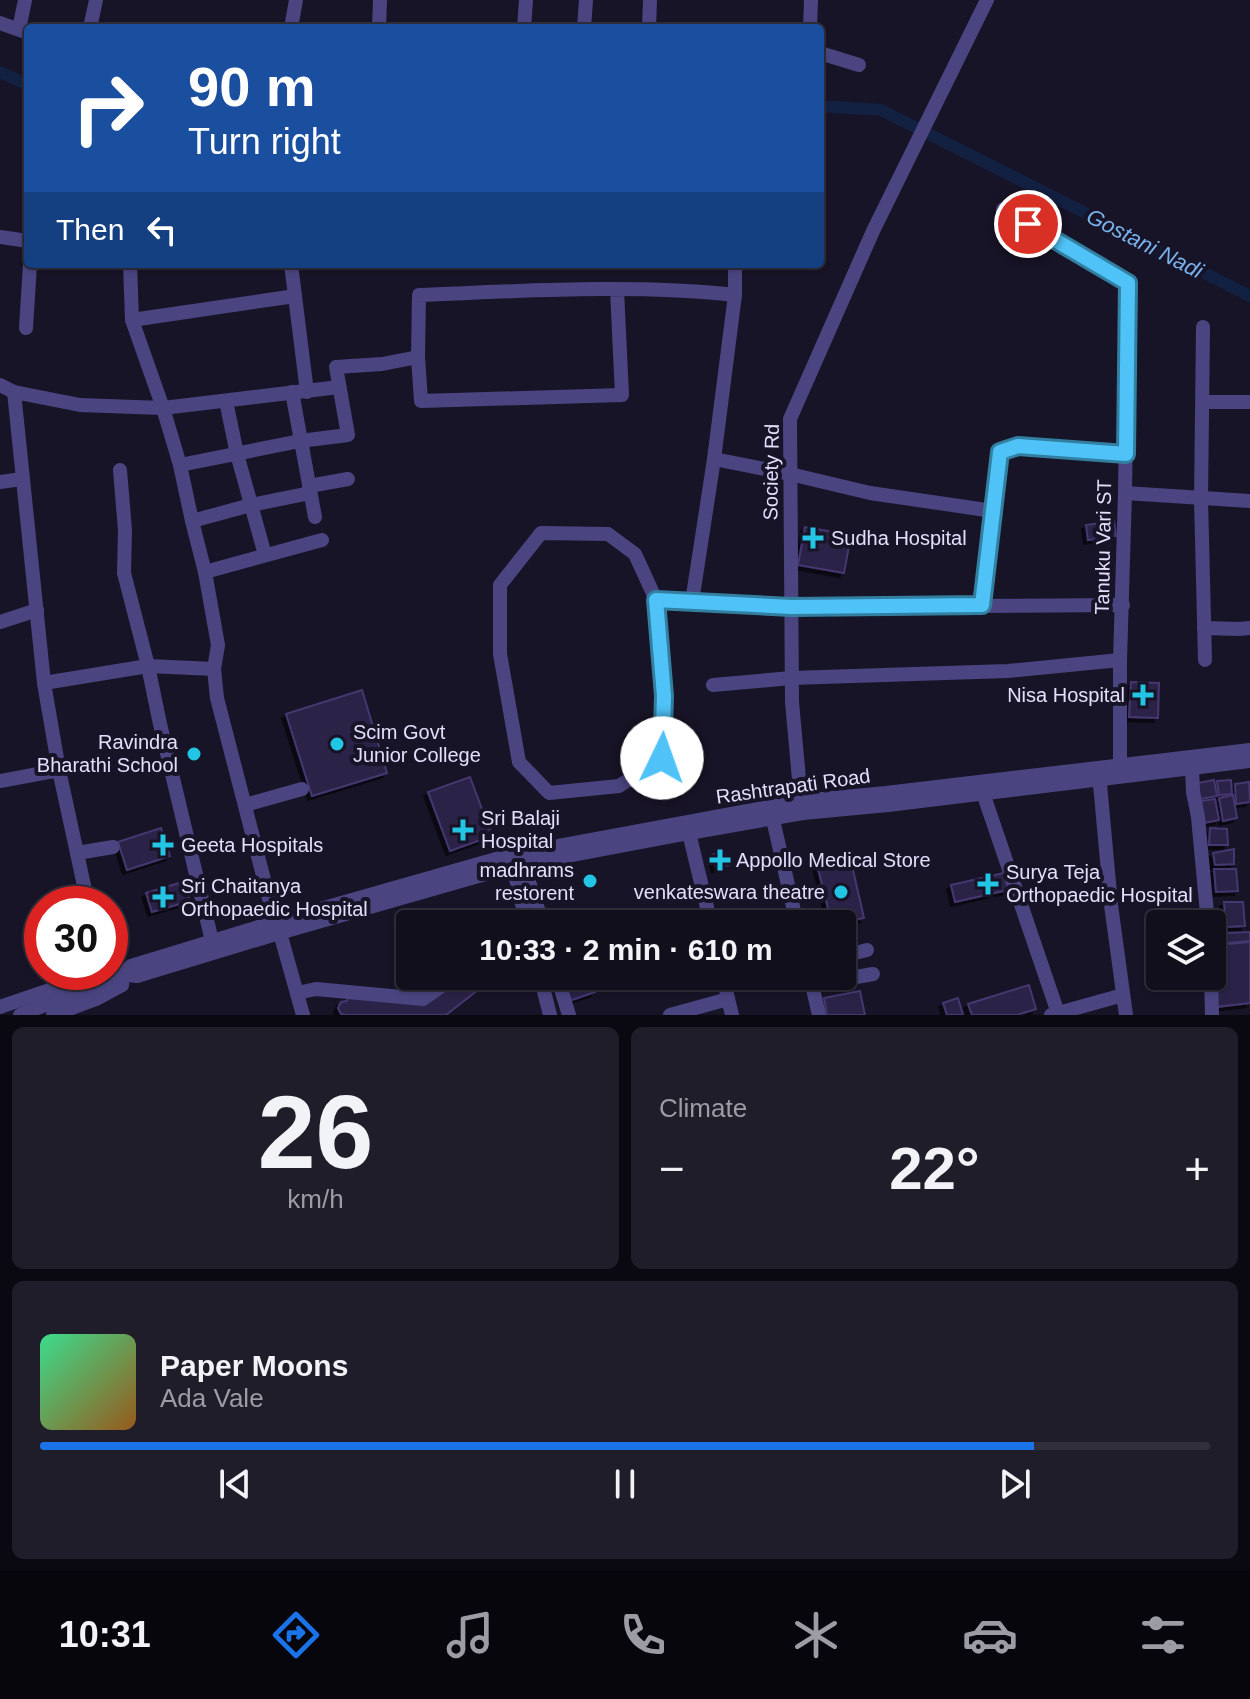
<!DOCTYPE html>
<html lang="en">
<head>
<meta charset="utf-8">
<style>
	body { margin:0; font-family:Helvetica,sans-serif; background:#1f1d2a; color:#f1f3f6; height:100vh; display:flex; flex-direction:column; font-size:30px; white-space:nowrap }
	* { box-sizing:border-box; margin:0 }
	p { font-size:26px; color:#9c9ca4 }
	.icon { flex:none; width:44px; height:44px; fill:none; stroke:currentColor; stroke-width:2; stroke-linecap:round; stroke-linejoin:round }
	.map { position:relative; height:1015px; overflow:hidden }
	.side { display:flex; flex-direction:column; gap:12px; padding:12px; background:#0a0810; flex:1 }
	.side>* { flex:none }
	.top-card { position:absolute; left:24px; top:24px; width:800px; height:244px; border-radius:8px; box-shadow:0 2px 6px #0004,0 0 0 2px #312f3b; background:#1a4fa0; color:#fff; overflow:hidden }
	.buttons { position:absolute; left:1146px; top:910px; display:grid; gap:16px }
	.buttons a { display:grid; place-items:center; width:80px; height:80px; border-radius:8px; background:#120f1d; box-shadow:0 2px 6px #0004,0 0 0 2px #312f3b; font-size:40px }
	.speed { position:absolute; left:24px; top:886px; display:flex; gap:16px; font-size:40px; font-weight:700; text-align:center }
	.speed>* { display:grid; place-content:center; width:104px; height:104px; border-radius:50%; background:#120f1d; box-shadow:0 2px 6px #0004,0 0 0 2px #312f3b; line-height:1 }
	.speed .limit { border:12px solid #d22; background:#fff; color:#111 }
	.pin { position:absolute; display:grid; place-items:center; width:68px; height:68px; color:#fff; margin:-34px; border:4px solid #fff; border-radius:50%; box-shadow:0 2px 8px #0007 }
	.me { position:absolute; width:88px; margin:-44px; rotate:3deg; stroke-linejoin:round; filter:drop-shadow(0 0 6px #0008) }
	.turn { display:flex; align-items:center; gap:28px; height:168px; padding:0 32px; font-size:36px }
	.turn .icon { width:104px; height:104px; stroke-width:2.5 }
	.turn b { display:block; font-size:56px; line-height:68px }
	.then { display:flex; align-items:center; height:76px; padding:0 32px; background:#0003; gap:16px; font-size:30px }
	.big { font-size:60px; font-weight:600; line-height:1.1 }
	.side .tile { flex:1; display:flex; flex-direction:column; justify-content:center; gap:12px; min-width:0; padding:0 28px; border-radius:12px; background:#1f1d2a }
	.side .dial { align-items:center; gap:0 }
	.dial b { font-size:104px; line-height:1 }
	.song { display:flex; align-items:center; gap:24px }
	.cover { width:96px; height:96px; border-radius:12px; background:linear-gradient(135deg,hsl(150 70% 55%),hsl(30 70% 35%)) }
	.played { height:8px; border-radius:4px; background:linear-gradient(90deg,#1a73e8 85%,#312f3b 85%) }
	.keys { display:flex; justify-content:space-around; direction:ltr }
	.heat { display:flex; justify-content:space-between; align-items:center; font-size:44px; direction:ltr }
	.side .tiles { flex:1; display:grid; gap:12px; grid-template-columns:1fr 1fr }
	.tile:last-child { grid-column:span 2 }
	.trip { position:absolute; left:396px; top:910px; width:460px; height:80px; border-radius:8px; background:#120f1d; box-shadow:0 2px 6px #0004,0 0 0 2px #312f3b; font-weight:600; line-height:80px; text-align:center }
	.menu { display:flex; height:128px; justify-content:space-around; align-items:center; background:#07060c; color:#9c9ca4 }
	.menu .icon { width:56px; height:56px }
	.menu .on { color:#1a73e8 }
	.menu b { font-size:36px; color:#f1f3f6 }
	.map>svg:first-child { display:block }
</style>
</head>
<body>
<div class="map">
<svg width="1250" height="1015" viewBox="0 0 1250 1015">
	<defs>
		<filter id="shadow"><feDropShadow dx="-4" dy="4" stdDeviation="0" flood-color="#0009"/></filter>
	</defs>
	<rect width="100%" height="100%" fill="#181427"/>
	<g fill="none" stroke-linecap="round" stroke-linejoin="round">
		<g stroke="#122142" stroke-width="12">
			<polyline points="0,72 28,85"/>
			<polyline points="820,106 881,110 1250,296"/>
		</g>
	</g>
	<g fill="#2b2246" stroke="#45376f" stroke-width="2" filter="url(#shadow)">
		<polygon points="1114,521 1116,536 1088,540 1086,525"/>
		<polygon points="805,527 851,535 844,573 798,565"/>
		<polygon points="1131,682 1159,683 1158,718 1129,717"/>
		<polygon points="362,690 387,773 312,796 286,714"/>
		<polygon points="470,777 492,836 450,851 428,792"/>
		<polygon points="1214,780 1217,796 1200,799 1198,783"/>
		<polygon points="1231,780 1232,794 1219,795 1217,781"/>
		<polygon points="1249,782 1250,802 1236,804 1235,784"/>
		<polygon points="1233,795 1237,818 1223,821 1219,798"/>
		<polygon points="1215,799 1219,820 1204,823 1201,801"/>
		<polygon points="161,828 170,856 127,870 118,842"/>
		<polygon points="1210,828 1227,829 1228,845 1209,845"/>
		<polygon points="1234,849 1234,864 1215,865 1213,853"/>
		<polygon points="723,850 729,865 716,868 712,855"/>
		<polygon points="850,857 864,918 832,924 817,865"/>
		<polygon points="1214,869 1236,869 1238,891 1216,892"/>
		<polygon points="1004,873 1008,890 955,902 951,885"/>
		<polygon points="179,883 182,894 187,893 190,901 152,912 146,893"/>
		<polygon points="1224,902 1243,902 1245,926 1226,927"/>
		<polygon points="1250,932 1250,941 1226,943 1227,933"/>
		<polygon points="1250,942 1250,1003 1216,1007 1217,945"/>
		<polygon points="465,976 496,976 446,1015 347,1015 341,1014 338,1008 341,1002 347,1001 348,997 435,998"/>
		<polygon points="561,976 590,976 595,992 569,1001"/>
		<polygon points="1029,985 1036,1009 1017,1015 972,1015 968,1004"/>
		<polygon points="860,991 865,1015 827,1015 824,998"/>
		<polygon points="958,998 963,1015 947,1015 943,1003"/>
	</g>
	<g fill="none" stroke-linecap="round" stroke-linejoin="round">
		<g stroke="#4a4580" stroke-width="14">
			<polyline points="0,23 28,33"/>
			<polyline points="90,28 96,0"/>
			<polyline points="291,28 296,0"/>
			<polyline points="379,28 380,0"/>
			<polyline points="524,28 526,0"/>
			<polyline points="584,28 586,0"/>
			<polyline points="649,28 650,0"/>
			<polyline points="810,28 811,0"/>
			<polyline points="19,29 25,0"/>
			<polyline points="820,53 859,65"/>
			<polyline points="1003,209 1128,283 1125,493 1120,660 1120,773"/>
			<polyline points="0,237 28,241"/>
			<polyline points="130,264 132,320 163,408 180,465 192,521 205,572 218,645 214,669 217,698 275,922"/>
			<polyline points="291,264 307,392"/>
			<polyline points="735,264 735,295 714,459 790,474 870,493 993,511"/>
			<path d="M617 290 622 395 421 401 418 357 419 295C524 291 631 284 735 295"/>
			<polyline points="132,320 295,296"/>
			<polyline points="1203,327 1201,499 1205,660"/>
			<polyline points="26,328 30,264"/>
			<polyline points="0,385 14,392 80,405 163,408 339,387"/>
			<polyline points="14,392 44,683 59,770 88,904"/>
			<polyline points="292,392 315,517"/>
			<polyline points="226,401 237,454 265,555"/>
			<polyline points="1203,402 1250,402"/>
			<polyline points="180,465 300,441 348,435 336,367 382,364 418,357"/>
			<polyline points="120,470 125,530 124,573 148,666 160,724 212,941"/>
			<polyline points="0,482 22,479"/>
			<polyline points="309,486 348,479"/>
			<polyline points="1125,493 1250,501"/>
			<polyline points="192,521 251,505 310,493"/>
			<polygon points="541,533 608,534 635,554 656,600 664,696 662,758 619,786 549,793 519,762 500,654 500,585"/>
			<polyline points="205,572 322,540"/>
			<polyline points="656,600 791,607 1123,605"/>
			<polyline points="692,602 714,459"/>
			<polyline points="982,605 1000,452 1018,446 1126,454"/>
			<polyline points="0,622 37,610"/>
			<polyline points="1204,628 1239,629 1250,628"/>
			<polyline points="44,683 148,666 214,669"/>
			<polyline points="713,685 791,678 1008,671 1120,660"/>
			<polyline points="1192,768 1193,792 1198,817 1208,924"/>
			<polyline points="1099,773 1111,905 1126,1015"/>
			<polyline points="0,781 59,770"/>
			<polyline points="983,793 1058,1013"/>
			<polyline points="801,801 792,702 790,419 873,231 987,0"/>
			<polyline points="245,805 302,789"/>
			<polyline points="771,811 797,924"/>
			<polyline points="689,833 711,924"/>
			<polyline points="77,853 113,847"/>
			<polyline points="511,859 527,924"/>
			<polyline points="523,864 543,924"/>
			<polyline points="280,933 303,1015"/>
			<polyline points="842,956 867,950"/>
			<polyline points="103,972 137,976 286,931 513,866 672,836 803,813 888,805 1250,761"/>
			<polyline points="540,976 550,1015"/>
			<polyline points="557,976 569,1015"/>
			<polyline points="723,976 728,999"/>
			<polyline points="810,976 819,1015"/>
			<polyline points="1211,976 1212,1015"/>
			<polyline points="812,985 873,974"/>
			<polyline points="297,993 316,989 423,999 456,976"/>
			<polyline points="0,1007 102,972"/>
			<polyline points="20,1015 123,974 131,966 275,922 510,855 801,801 886,793 1250,750"/>
			<polyline points="53,1015 96,999 122,985 123,974"/>
			<polyline points="670,1015 728,999 732,1015"/>
			<polyline points="1051,1015 1123,995"/>
		</g>
	</g>
	<g fill="none" stroke-linecap="round" stroke-linejoin="round">
		<g stroke="#337fa1" stroke-width="20">
			<polyline id="route" points="662,758 664,696 656,600 791,607 982,605 1000,452 1018,446 1126,454 1128,283 1028,224"/>
		</g>
		<use href="#route" stroke="#4fc3f7" stroke-width="14"/>
	</g>
	<g fill="#22c5e3" stroke="#181427" stroke-width="3">
		<path d="M809 526h8v8h8v8h-8v8h-8v-8h-8v-8h8z"/>
		<path d="M1139 683h8v8h8v8h-8v8h-8v-8h-8v-8h8z"/>
		<circle cx="337" cy="744" r="8"/>
		<circle cx="194" cy="754" r="8"/>
		<path d="M459 818h8v8h8v8h-8v8h-8v-8h-8v-8h8z"/>
		<path d="M159 833h8v8h8v8h-8v8h-8v-8h-8v-8h8z"/>
		<path d="M716 848h8v8h8v8h-8v8h-8v-8h-8v-8h8z"/>
		<circle cx="590" cy="881" r="8"/>
		<path d="M984 872h8v8h8v8h-8v8h-8v-8h-8v-8h8z"/>
		<circle cx="841" cy="892" r="8"/>
		<path d="M159 885h8v8h8v8h-8v8h-8v-8h-8v-8h8z"/>
	</g>
	<g text-anchor="middle" stroke-width="8" stroke-linejoin="round" paint-order="stroke">
		<g font-size="20" fill="#e3defb" stroke="#181427">
			<text transform="translate(771 472) rotate(-89)" y="7">Society Rd</text>
			<text transform="translate(1103 547) rotate(-89)" y="7">Tanuku Vari ST</text>
			<text transform="translate(793 786) rotate(-8)" y="7">Rashtrapati Road</text>
		</g>
		<g font-size="20" fill="#e3defb" stroke="#181427" text-anchor="start">
			<text x="831" y="545">Sudha Hospital</text>
			<text x="1125" y="702" text-anchor="end">Nisa Hospital</text>
			<text x="353" y="739">Scim Govt<tspan x="353" dy="23">Junior College</tspan></text>
			<text x="178" y="749" text-anchor="end">Ravindra<tspan x="178" dy="23">Bharathi School</tspan></text>
			<text x="481" y="825">Sri Balaji<tspan x="481" dy="23">Hospital</tspan></text>
			<text x="181" y="852">Geeta Hospitals</text>
			<text x="736" y="867">Appollo Medical Store</text>
			<text x="574" y="877" text-anchor="end">madhrams<tspan x="574" dy="23">restorent</tspan></text>
			<text x="1006" y="879">Surya Teja<tspan x="1006" dy="23">Orthopaedic Hospital</tspan></text>
			<text x="181" y="893">Sri Chaitanya<tspan x="181" dy="23">Orthopaedic Hospital</tspan></text>
			<text x="825" y="899" text-anchor="end">venkateswara theatre</text>
		</g>
		<g font-size="22" font-style="italic" fill="#79b2ee" stroke="#181427">
			<text transform="translate(1145 243) rotate(27)" y="8">Gostani Nadi</text>
		</g>
	</g>
</svg>
<div class="buttons">
<a><svg class="icon" aria-label="layers" viewBox="0 0 24 24"><path d="M12 4l9 5-9 5-9-5zM3 14l9 5 9-5"/></svg></a>
</div>
<div class="speed"><div class="limit">30</div></div>
<div class="pin" style="left:1028px;top:224px;background:#d93025"><svg class="icon" aria-label="arrive" viewBox="0 0 24 24"><path d="M6 21V4h12l-3 4 3 4H6"/></svg></div>
<svg class="me" style="left:662px;top:758px" viewBox="-20 -20 40 40"><circle r="19" fill="#fff"/><path d="M0-13L10 11 0 6-10 11z" fill="#4fc3f7"/></svg>
<div class="trip">10:33 · 2 min · 610 m</div>
<div class="top-card">
<div class="turn"><svg class="icon" aria-label="right" viewBox="0 0 24 24"><path d="M7 20v-9h11M14 6l5 5-5 5"/></svg><div><b>90 m</b>Turn right</div></div>
<div class="then">Then<svg class="icon" aria-label="left" viewBox="0 0 24 24"><path d="M17 20v-9H6M10 6l-5 5 5 5"/></svg></div>
</div>
</div>
<section class="side">
<div class="tiles">
<div class="tile dial"><b>26</b><p>km/h</p></div>
<div class="tile"><p>Climate</p>
<div class="heat"><a>−</a><b class="big">22°</b><a>+</a></div>
</div>
<div class="tile">
<div class="song"><i class="cover"></i><div><b>Paper Moons</b><p>Ada Vale</p></div></div>
<div class="played"></div>
<div class="keys"><svg class="icon" aria-label="previous" viewBox="0 0 24 24"><path d="M18 5L8 12l10 7zM5 5v14"/></svg><svg class="icon" aria-label="pause" viewBox="0 0 24 24"><path d="M8 5v14M16 5v14"/></svg><svg class="icon" aria-label="next" viewBox="0 0 24 24"><path d="M6 5l10 7-10 7zM19 5v14"/></svg></div>
</div>
</div>
</section>
<nav class="menu">
<b>10:31</b>
<svg class="icon on" aria-label="directions" viewBox="0 0 24 24"><path d="M12 3l9 9-9 9-9-9zM9 14v-3h6M13 9l2 2-2 2"/></svg>
<svg class="icon" aria-label="music" viewBox="0 0 24 24"><path d="M9 18V5l10-2v13"/><circle cx="6" cy="18" r="3"/><circle cx="16" cy="16" r="3"/></svg>
<svg class="icon" aria-label="phone" viewBox="0 0 24 24"><path d="M5 4h4l2 5-3 2q2 4 5 5l2-3 5 2v4C11 20 4 13 5 4z"/></svg>
<svg class="icon" aria-label="climate" viewBox="0 0 24 24"><path d="M12 3v18M4 7l16 10M4 17L20 7"/></svg>
<svg class="icon" aria-label="car" viewBox="0 0 24 24"><path d="M5 17H2v-5l4-1 3-4h7l3 4 3 1v5h-3M9 17h6M6 11h13"/><circle cx="7" cy="17" r="2"/><circle cx="17" cy="17" r="2"/></svg>
<svg class="icon" aria-label="filters" viewBox="0 0 24 24"><path d="M4 7h16M4 17h16"/><circle cx="9" cy="7" r="2"/><circle cx="15" cy="17" r="2"/></svg>
</nav>
</body>
</html>
